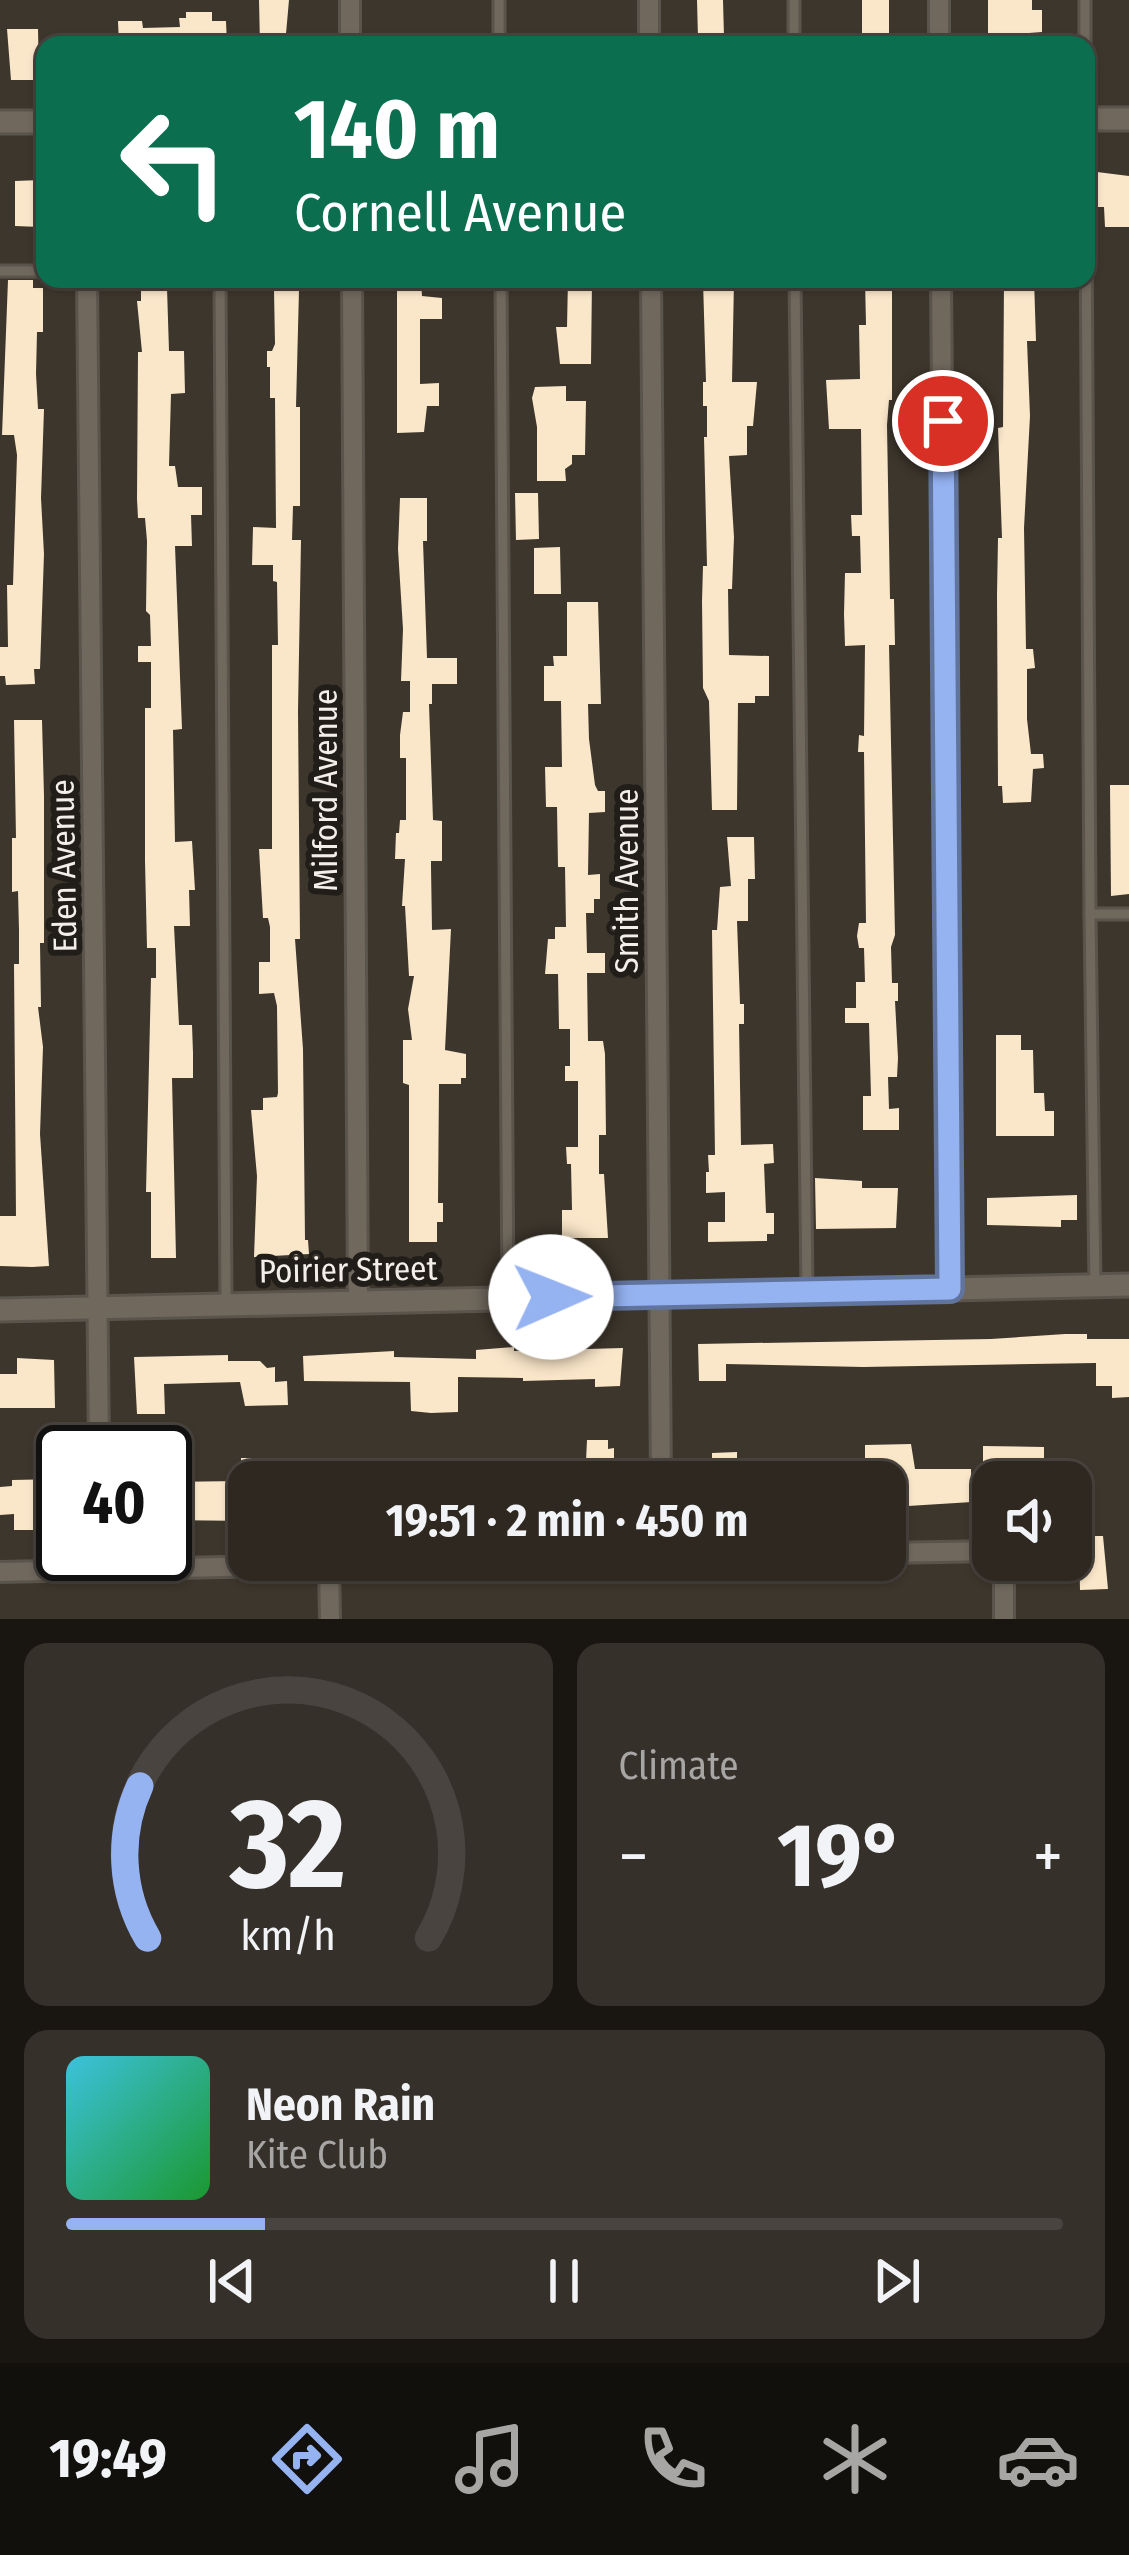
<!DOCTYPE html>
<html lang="en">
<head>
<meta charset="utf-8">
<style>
	body { margin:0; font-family:"Fira Sans Condensed",sans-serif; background:#36302a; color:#f1f3f6; height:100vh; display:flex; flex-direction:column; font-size:45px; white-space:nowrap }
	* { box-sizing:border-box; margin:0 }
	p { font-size:39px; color:#a7a6a5 }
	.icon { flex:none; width:66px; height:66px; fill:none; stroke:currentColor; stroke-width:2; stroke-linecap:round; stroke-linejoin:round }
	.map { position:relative; height:1619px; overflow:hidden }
	.details { display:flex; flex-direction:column; gap:24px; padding:24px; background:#191612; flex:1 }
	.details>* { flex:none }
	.guide { position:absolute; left:36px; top:36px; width:1059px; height:252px; border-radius:24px; box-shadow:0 3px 9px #0004,0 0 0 3px #49443f; background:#0b6e4f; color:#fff; overflow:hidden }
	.tools { position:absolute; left:972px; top:1461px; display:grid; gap:24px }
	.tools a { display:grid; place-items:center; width:120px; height:120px; border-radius:24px; background:#2e2821; box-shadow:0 3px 9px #0004,0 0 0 3px #49443f; font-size:60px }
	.speed { position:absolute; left:36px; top:1425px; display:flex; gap:24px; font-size:60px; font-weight:700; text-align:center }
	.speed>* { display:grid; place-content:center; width:156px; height:156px; border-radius:50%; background:#2e2821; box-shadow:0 3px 9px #0004,0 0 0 3px #49443f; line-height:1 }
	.speed .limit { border:6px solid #111; border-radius:18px; background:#fff; color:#111 }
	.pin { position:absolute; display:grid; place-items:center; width:102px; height:102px; color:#fff; margin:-51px; border:6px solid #fff; border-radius:50%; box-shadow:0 3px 12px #0007 }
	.me { position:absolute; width:132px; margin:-66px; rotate:89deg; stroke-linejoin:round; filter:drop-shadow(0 0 9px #0008) }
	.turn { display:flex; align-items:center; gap:42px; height:252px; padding:0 60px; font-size:54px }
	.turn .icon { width:156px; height:156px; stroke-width:2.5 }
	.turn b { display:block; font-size:84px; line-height:102px }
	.big { font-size:90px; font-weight:700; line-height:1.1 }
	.details .tile { flex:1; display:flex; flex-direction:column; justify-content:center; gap:18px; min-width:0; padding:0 42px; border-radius:24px; background:#36302a }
	.details .dial { align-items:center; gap:0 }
	.dial svg { height:312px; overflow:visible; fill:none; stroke:#49443f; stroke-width:7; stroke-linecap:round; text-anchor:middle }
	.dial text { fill:#f1f3f6; stroke:none }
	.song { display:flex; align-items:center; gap:36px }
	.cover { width:144px; height:144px; border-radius:18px; background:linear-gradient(135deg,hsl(190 70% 55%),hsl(130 70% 35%)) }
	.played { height:12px; border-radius:6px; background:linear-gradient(90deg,#95b2f1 20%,#49443f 20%) }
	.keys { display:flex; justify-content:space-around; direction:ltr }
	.heat { display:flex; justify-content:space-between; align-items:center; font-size:66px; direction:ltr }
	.details .tiles { flex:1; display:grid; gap:24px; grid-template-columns:1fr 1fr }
	.tile:last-child { grid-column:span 2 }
	.trip { position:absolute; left:228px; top:1461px; width:678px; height:120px; border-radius:24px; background:#2e2821; box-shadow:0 3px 9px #0004,0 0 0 3px #49443f; font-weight:700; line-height:120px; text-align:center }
	.menu { display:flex; height:192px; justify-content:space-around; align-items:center; background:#12100d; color:#a7a6a5 }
	.menu .icon { width:84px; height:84px }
	.menu .current { color:#95b2f1 }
	.menu b { font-size:54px; color:#f1f3f6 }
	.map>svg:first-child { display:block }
</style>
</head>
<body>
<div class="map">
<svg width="1129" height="1619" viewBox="0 0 1129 1619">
	<rect width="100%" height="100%" fill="#3d362c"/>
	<g fill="#fae6c9">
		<polygon points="259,0 289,0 285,45 260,45"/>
		<polygon points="697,0 723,0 724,37 698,38"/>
		<rect x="862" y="0" width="27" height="35"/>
		<polygon points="988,0 1032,0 1032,10 1042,10 1042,32 988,36"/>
		<polygon points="186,12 212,12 212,21 226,21 227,45 119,45 118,21 142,21 143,28 180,27 179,18 186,18"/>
		<polygon points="7,29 38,29 39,80 11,80"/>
		<polygon points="1097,172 1129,176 1129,227 1105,227 1104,207 1093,207"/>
		<polygon points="41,180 45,213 40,213 40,227 15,226 15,181"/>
		<polygon points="397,279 421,279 422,296 442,298 442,319 420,319 420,384 439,383 439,406 427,406 424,432 397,433"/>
		<polygon points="568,279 592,279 591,364 560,364 556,327 567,327"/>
		<polygon points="707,279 734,281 732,382 757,382 753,426 747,426 747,455 729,456 734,537 732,589 728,589 729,655 769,656 769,696 755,696 755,703 738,703 737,810 712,810 709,701 703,688 702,601 703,566 707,566 704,437 707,437 707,406 703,406 703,382 706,382 703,281"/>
		<polygon points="865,279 892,279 892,400 889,400 887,425 890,599 894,599 895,645 889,645 895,935 891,947 892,983 898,983 898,1001 895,1001 898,1058 897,1077 888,1077 889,1109 899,1108 899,1130 863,1130 863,1096 871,1096 869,1023 845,1023 845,1008 856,1008 856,982 865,982 864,948 859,948 857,936 859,923 866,923 864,752 858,752 859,735 864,736 865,645 845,646 844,614 845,573 861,573 860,536 852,536 851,515 862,515 861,429 829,429 826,380 860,379 859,325 866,325"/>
		<polygon points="1004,279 1034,279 1036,341 1027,341 1030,416 1024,528 1026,649 1033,649 1035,668 1027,669 1027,719 1031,754 1043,754 1044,768 1033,769 1031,802 1003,803 1002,786 998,786 997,595 998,538 1002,538 998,428 1003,427"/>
		<polygon points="8,280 33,280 33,288 43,288 43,332 37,332 36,374 38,409 44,409 41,498 44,554 40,669 34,669 35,684 6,685 5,676 0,676 0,647 8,647 7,585 13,585 17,455 14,435 2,435"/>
		<polygon points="167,288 169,351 184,351 185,393 171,394 169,466 175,466 178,487 202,487 202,515 191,515 192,546 175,546 182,729 173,730 175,842 192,841 195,890 189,890 190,926 174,926 179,1025 192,1025 193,1053 193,1078 172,1078 176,1258 151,1258 151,1192 146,1192 151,978 156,978 156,948 147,948 145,861 145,708 151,708 151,662 138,662 138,646 151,646 150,615 146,611 147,541 145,518 138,518 137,499 138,352 142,352 137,301 141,301 141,289"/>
		<polygon points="274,290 299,290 296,407 300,407 300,506 293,506 292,540 301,540 298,711 300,939 295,939 303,1049 305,1240 308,1240 309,1254 254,1257 257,1176 251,1110 263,1110 263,1098 277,1097 278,1093 277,1006 274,993 259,994 259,962 270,962 270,927 268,918 263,918 259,849 272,849 272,645 278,645 277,582 273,581 273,565 252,565 253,527 276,528 275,398 270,398 270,367 267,367 267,351 272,351 275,344"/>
		<polygon points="566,386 566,401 586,401 585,455 572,455 572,464 565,469 566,481 537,481 537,427 532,398 535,387"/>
		<polygon points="515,493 538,493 539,539 516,540"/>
		<polygon points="400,498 427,498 427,541 423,541 427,658 457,658 457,684 432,684 432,704 429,704 433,820 442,821 442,861 431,861 431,867 432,930 451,929 445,1050 466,1054 466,1078 461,1078 461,1084 439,1084 438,1203 443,1203 443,1222 437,1222 437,1242 409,1242 409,1085 403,1083 403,1040 412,1040 408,1009 414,976 409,976 405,906 402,906 405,859 395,859 396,833 399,833 400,820 406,820 406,758 400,758 400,735 403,712 410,712 410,681 401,681 403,629 398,549"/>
		<polygon points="560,547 561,594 534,594 534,548"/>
		<polygon points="567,602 598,602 601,704 588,704 589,739 595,785 598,791 605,791 605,812 589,813 588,875 600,874 600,899 594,899 594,913 586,913 587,953 605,953 605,973 587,973 588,1041 603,1041 605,1054 606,1135 599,1135 599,1174 604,1174 608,1238 562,1238 562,1210 572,1210 571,1164 567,1164 566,1147 578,1147 578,1081 565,1081 565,1066 570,1066 570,1029 559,1029 558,974 545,974 548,939 555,939 555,927 566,927 565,867 558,867 557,807 546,807 545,767 562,767 561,701 544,701 544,666 554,666 553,656 567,656"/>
		<polygon points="14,720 42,720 44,796 44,943 40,943 41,1007 38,1007 43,1047 40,1134 49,1266 32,1267 0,1266 0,1216 16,1216 14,964 19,964 19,930 18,891 12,892 12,838 16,838"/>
		<polygon points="1110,785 1129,785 1129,894 1111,896"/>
		<polygon points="727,837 754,837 755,879 748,879 748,921 737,921 740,1004 744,1004 744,1024 739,1024 741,1145 773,1144 774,1163 764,1164 766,1213 774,1213 774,1234 767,1234 767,1241 708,1242 708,1222 725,1222 725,1192 706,1193 706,1172 709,1172 708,1155 715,1155 712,930 717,930 720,887 731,886"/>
		<polygon points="996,1035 1021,1035 1021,1050 1033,1050 1034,1093 1044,1093 1045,1111 1054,1111 1054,1136 996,1136"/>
		<polygon points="815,1178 862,1181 862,1188 898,1188 896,1228 816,1229"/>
		<polygon points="1077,1195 1077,1220 1061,1220 1061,1227 987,1225 987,1198"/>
		<polygon points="1065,1334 1087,1334 1087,1339 1129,1339 1129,1397 1112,1398 1112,1386 1096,1386 1096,1363 863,1367 726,1364 726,1381 699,1381 698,1344 991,1339"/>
		<polygon points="514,1347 514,1351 623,1348 620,1386 595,1387 595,1379 523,1381 523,1378 458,1377 458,1412 431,1413 411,1411 410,1382 304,1381 303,1356 394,1351 394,1357 476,1359 476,1350"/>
		<polygon points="228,1355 228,1361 260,1361 267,1368 275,1367 275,1382 287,1381 288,1405 245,1406 240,1382 164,1384 165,1414 137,1414 134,1357"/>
		<polygon points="17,1358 54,1360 55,1408 0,1408 0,1374 17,1374"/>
		<polygon points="587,1440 608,1440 608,1449 614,1448 614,1482 585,1482"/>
		<polygon points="911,1444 915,1469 971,1469 972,1502 892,1507 891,1503 885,1503 885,1482 865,1482 865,1445"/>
		<polygon points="983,1446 1044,1447 1044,1481 983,1482"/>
		<polygon points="737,1452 737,1482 712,1482 712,1453"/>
		<polygon points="241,1458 267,1458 271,1462 271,1482 249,1482 249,1521 165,1520 165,1482 241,1481"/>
		<polygon points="59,1479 59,1503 37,1503 37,1530 14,1530 14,1514 0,1515 0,1487 12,1486 12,1480"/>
		<polygon points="1083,1536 1103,1536 1108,1589 1080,1590 1079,1552 1094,1552"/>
	</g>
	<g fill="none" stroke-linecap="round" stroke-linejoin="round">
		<g stroke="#5a544c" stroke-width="15">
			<g id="service">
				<polyline points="499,0 499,45"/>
				<polyline points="794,0 794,45"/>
				<polyline points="1085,0 1085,45"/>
				<polyline points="1086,220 1090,914 1129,914"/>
				<polyline points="0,271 45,271"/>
				<polyline points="220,279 226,1304"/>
				<polyline points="501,279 508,1298"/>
				<polyline points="795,279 807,1291"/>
				<polyline points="1090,914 1095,1286"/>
			</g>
		</g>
		<g stroke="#5a544c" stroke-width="24">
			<g id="minor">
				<polyline points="350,0 350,45"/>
				<polyline points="649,0 649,45"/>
				<polyline points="939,0 939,45"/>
				<polyline points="87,279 99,1452"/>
				<polyline points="352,279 358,1301"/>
				<polyline points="651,279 661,1482"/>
				<polyline points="941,279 950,1289"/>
				<polyline points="885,1553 993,1551"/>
				<polyline points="1004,1560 1004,1619"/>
				<polyline points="329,1566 330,1619"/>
				<polyline points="0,1572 526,1560"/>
			</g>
		</g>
		<g stroke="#5a544c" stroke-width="27">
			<g id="tertiary">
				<polyline points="1086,119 1129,119"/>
				<polyline points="0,122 45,122"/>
				<polyline points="0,1310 1129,1285"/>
			</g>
		</g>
		<use href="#service" stroke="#70685d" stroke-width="9"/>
		<use href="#minor" stroke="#70685d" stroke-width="18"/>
		<use href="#tertiary" stroke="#70685d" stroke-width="21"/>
	</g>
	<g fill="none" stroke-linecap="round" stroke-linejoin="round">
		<g stroke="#61749d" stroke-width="30">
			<polyline id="route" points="551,1297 950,1289 943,421"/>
		</g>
		<use href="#route" stroke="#95b2f1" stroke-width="21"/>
	</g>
	<g text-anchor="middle" stroke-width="12" stroke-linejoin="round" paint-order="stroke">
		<g font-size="33" fill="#f3efe8" stroke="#211e1a">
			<text transform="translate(325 790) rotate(-90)" y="12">Milford Avenue</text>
			<text transform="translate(63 866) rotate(-91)" y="12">Eden Avenue</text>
			<text transform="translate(626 881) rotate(-90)" y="12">Smith Avenue</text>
			<text transform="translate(348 1269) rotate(-1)" y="12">Poirier Street</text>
		</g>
	</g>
</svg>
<div class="tools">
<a><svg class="icon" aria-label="sound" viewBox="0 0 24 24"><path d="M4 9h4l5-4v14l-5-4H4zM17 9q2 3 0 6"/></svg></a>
</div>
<div class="speed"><div class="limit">40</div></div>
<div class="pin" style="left:943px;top:421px;background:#d93025"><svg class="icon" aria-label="arrive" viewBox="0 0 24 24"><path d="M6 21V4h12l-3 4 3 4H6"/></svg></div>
<svg class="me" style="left:551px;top:1297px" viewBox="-20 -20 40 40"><circle r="19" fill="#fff"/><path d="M0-13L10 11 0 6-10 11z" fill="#95b2f1"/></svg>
<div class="trip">19:51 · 2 min · 450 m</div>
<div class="guide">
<div class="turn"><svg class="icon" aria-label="left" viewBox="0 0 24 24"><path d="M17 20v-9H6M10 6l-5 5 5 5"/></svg><div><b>140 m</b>Cornell Avenue</div></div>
</div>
</div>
<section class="details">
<div class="tiles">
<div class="tile dial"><svg viewBox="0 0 100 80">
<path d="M14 69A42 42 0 1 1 86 69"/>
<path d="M14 69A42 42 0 0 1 12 30" stroke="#95b2f1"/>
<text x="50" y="56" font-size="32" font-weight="700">32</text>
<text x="50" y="72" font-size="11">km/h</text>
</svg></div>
<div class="tile"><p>Climate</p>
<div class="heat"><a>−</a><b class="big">19°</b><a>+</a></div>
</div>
<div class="tile">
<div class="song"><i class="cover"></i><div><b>Neon Rain</b><p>Kite Club</p></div></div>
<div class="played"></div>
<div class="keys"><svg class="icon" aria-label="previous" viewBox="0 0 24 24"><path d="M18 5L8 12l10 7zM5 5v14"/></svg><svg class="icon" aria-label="pause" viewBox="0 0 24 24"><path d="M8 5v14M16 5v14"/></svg><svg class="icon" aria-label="next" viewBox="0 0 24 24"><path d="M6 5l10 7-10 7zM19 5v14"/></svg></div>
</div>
</div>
</section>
<nav class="menu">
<b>19:49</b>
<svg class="icon current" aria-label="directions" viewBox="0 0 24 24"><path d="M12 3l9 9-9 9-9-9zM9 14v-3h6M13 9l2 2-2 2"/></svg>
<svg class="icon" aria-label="music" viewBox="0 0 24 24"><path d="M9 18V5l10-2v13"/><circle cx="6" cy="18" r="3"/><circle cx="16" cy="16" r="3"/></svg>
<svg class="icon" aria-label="phone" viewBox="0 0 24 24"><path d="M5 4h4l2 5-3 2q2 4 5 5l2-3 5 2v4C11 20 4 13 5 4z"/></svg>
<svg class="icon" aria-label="climate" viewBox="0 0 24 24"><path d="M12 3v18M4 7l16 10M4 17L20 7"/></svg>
<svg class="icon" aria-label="car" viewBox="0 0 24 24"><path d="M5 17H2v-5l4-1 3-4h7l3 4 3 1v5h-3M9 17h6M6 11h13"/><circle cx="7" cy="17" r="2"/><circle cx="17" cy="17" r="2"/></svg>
</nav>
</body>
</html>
